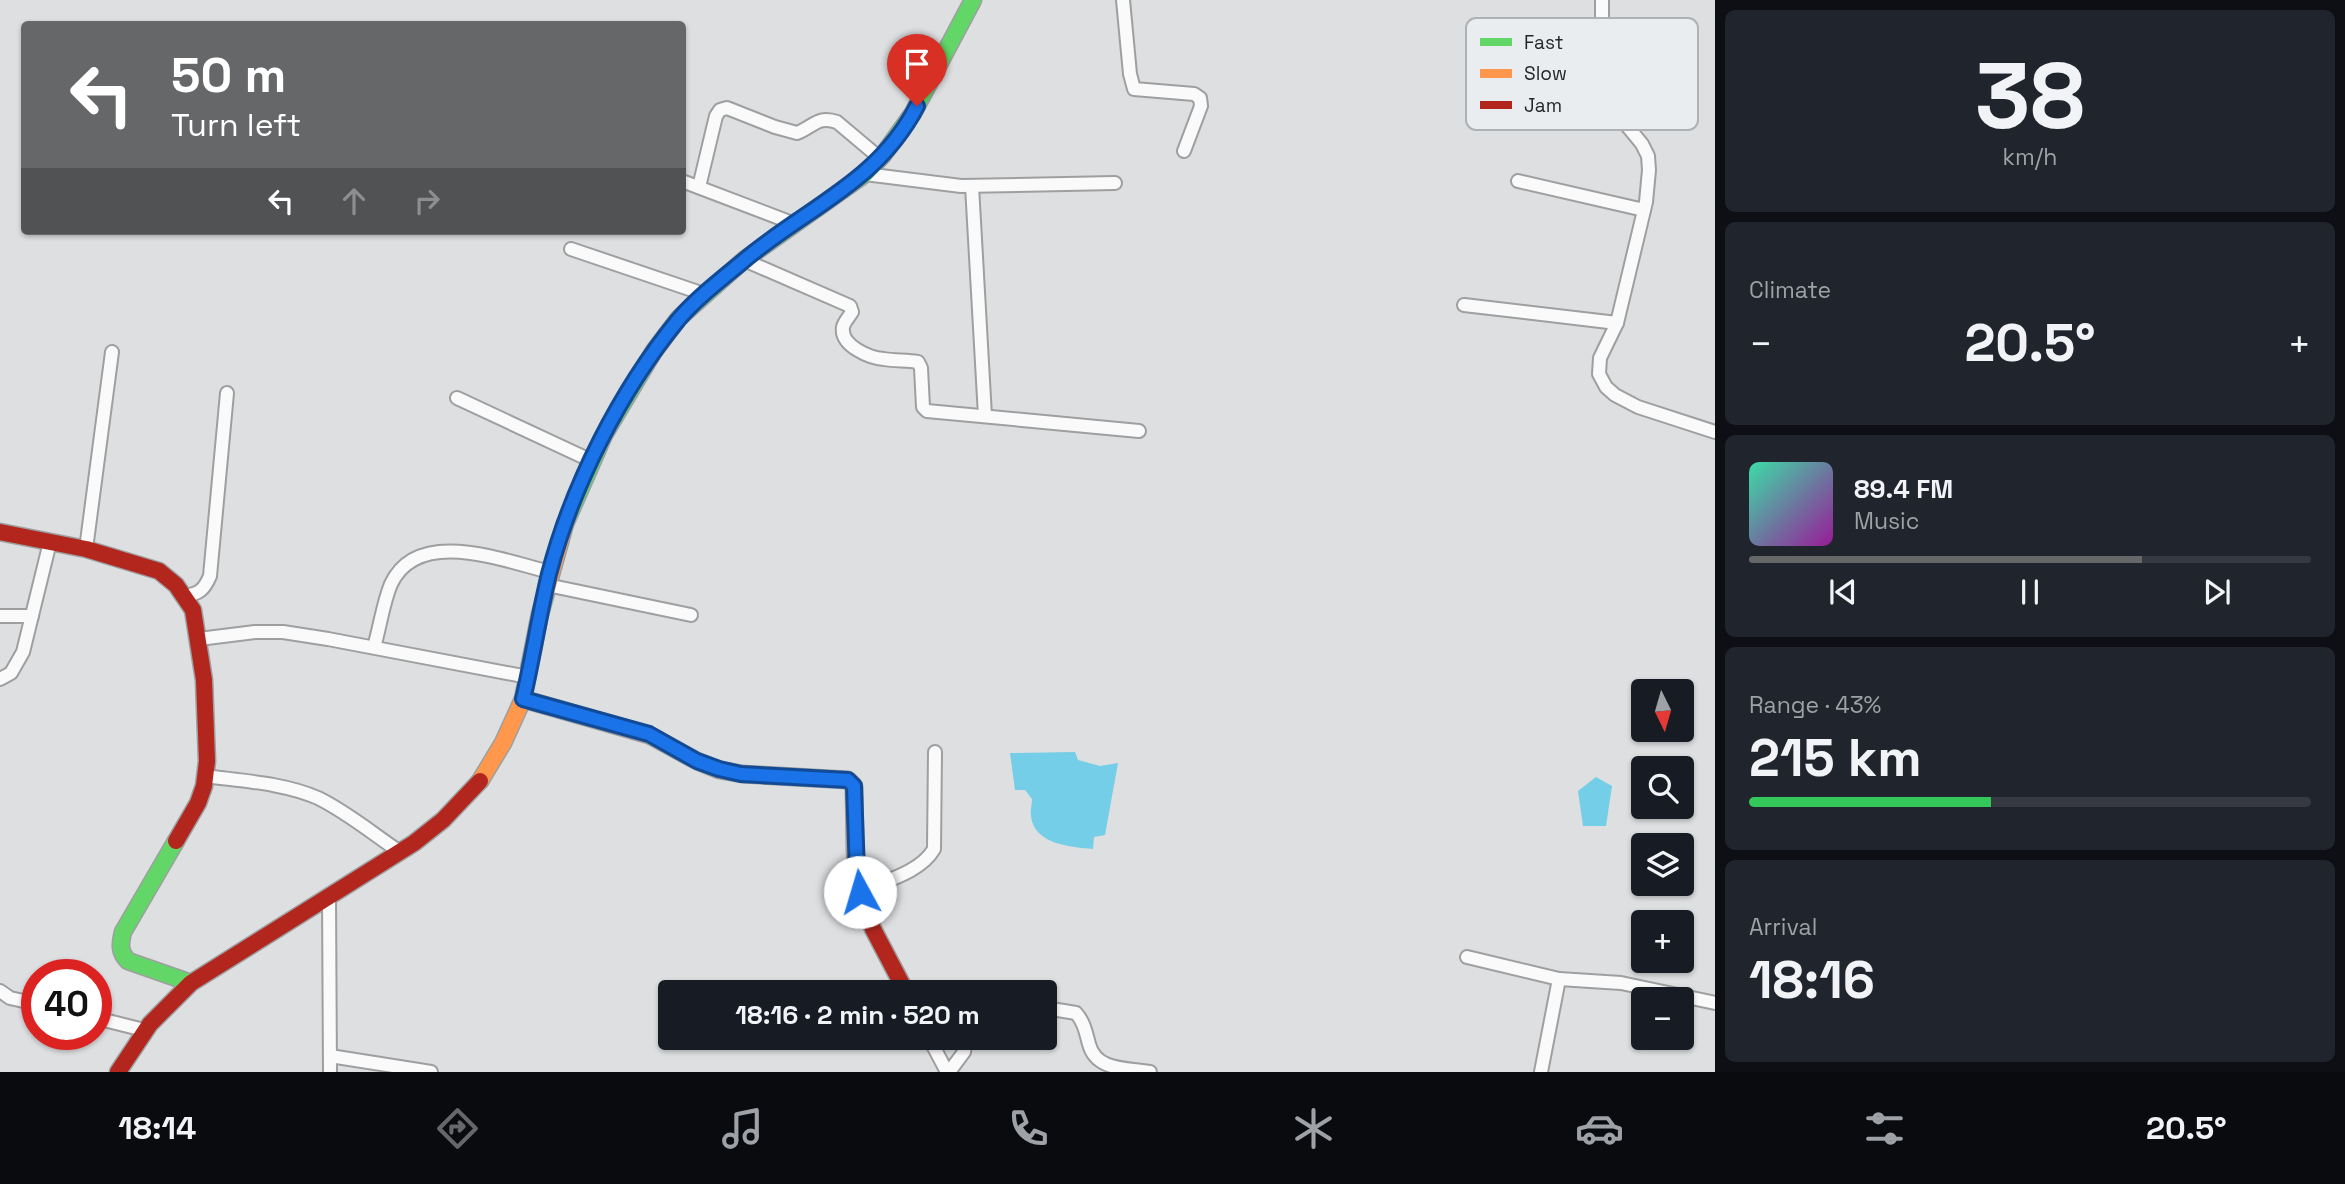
<!DOCTYPE html>
<html lang="en">
<head>
<meta charset="utf-8">
<style>
	body { margin:0; font-family:"Space Grotesk",sans-serif; background:#20242c; color:#f1f3f6; height:100vh; display:flex; flex-direction:column; font-size:26px; white-space:nowrap }
	* { box-sizing:border-box; margin:0 }
	p { font-size:23px; color:#9ea1a6 }
	.icon { flex:none; width:38px; height:38px; fill:none; stroke:currentColor; stroke-width:2; stroke-linecap:round; stroke-linejoin:round }
	.map { position:relative; flex:1; overflow:hidden }
	.side { display:flex; flex-direction:column; gap:10px; padding:10px; background:#0d0f14; width:630px }
	.side>* { flex:none }
	.guide { position:absolute; left:21px; top:21px; width:665px; height:214px; border-radius:7px; box-shadow:0 2px 5px #0004; background:#666769; color:#fff; overflow:hidden }
	.needle { width:46px; rotate:175deg }
	.controls { position:absolute; left:1631px; top:679px; display:grid; gap:14px }
	.controls a { display:grid; place-items:center; width:63px; height:63px; border-radius:7px; background:#171b24; box-shadow:0 2px 5px #0004; font-size:35px }
	.speed { position:absolute; left:21px; top:959px; display:flex; gap:14px; font-size:35px; font-weight:700; text-align:center }
	.speed>* { display:grid; place-content:center; width:91px; height:91px; border-radius:50%; background:#171b24; box-shadow:0 2px 5px #0004; line-height:1 }
	.speed .limit { border:10px solid #d22; background:#fff; color:#111 }
	.pin { position:absolute; display:grid; place-items:center; width:60px; height:60px; color:#fff; margin:-72px -30px; border-radius:50% 50% 50% 0; rotate:-45deg; box-shadow:0 0 7px #0007 }
	.pin .icon { rotate:45deg }
	.me { position:absolute; width:77px; margin:-38px; rotate:354deg; stroke-linejoin:round; filter:drop-shadow(0 0 5px #0008) }
	.turn { display:flex; align-items:center; gap:24px; height:147px; padding:0 35px; font-size:32px }
	.turn .icon { width:91px; height:91px; stroke-width:2.5 }
	.turn b { display:block; font-size:49px; line-height:60px }
	.lanes { display:flex; align-items:center; height:66px; padding:0 35px; background:#0003; justify-content:center; gap:35px; direction:ltr }
	.lanes .off { opacity:.35 }
	.big { font-size:52px; font-weight:800; line-height:1.1 }
	.side .card { flex:1; display:flex; flex-direction:column; justify-content:center; gap:10px; min-width:0; padding:0 24px; border-radius:10px; background:#20242c }
	.side .dial { align-items:center; gap:0 }
	.dial b { font-size:91px; line-height:1 }
	.song { display:flex; align-items:center; gap:21px }
	.cover { width:84px; height:84px; border-radius:10px; background:linear-gradient(135deg,hsl(160 70% 55%),hsl(300 70% 35%)) }
	.played { height:7px; border-radius:4px; background:linear-gradient(90deg,#666769 70%,#363941 70%) }
	.keys { display:flex; justify-content:space-around; direction:ltr }
	.heat { display:flex; justify-content:space-between; align-items:center; font-size:38px; direction:ltr }
	.charge { height:10px; border-radius:5px; background:linear-gradient(90deg,#34c759 43%,#363941 0) }
	.trip { position:absolute; left:658px; top:980px; width:399px; height:70px; border-radius:7px; background:#171b24; box-shadow:0 2px 5px #0004; font-weight:800; line-height:70px; text-align:center }
	.dock { display:flex; height:112px; justify-content:space-around; align-items:center; background:#090b0e; color:#9ea1a6 }
	.dock .icon { width:49px; height:49px }
	.dock .on { color:#666769 }
	.dock b { font-size:32px; color:#f1f3f6 }
	main { display:flex; flex:1; min-height:0 }
	.map>svg:first-child { display:block }
</style>
</head>
<body>
<main>
<div class="map">
<svg width="1715" height="1072" viewBox="0 0 1715 1072">
	<rect width="100%" height="100%" fill="#dddfe1"/>
	<g fill="#75cee7">
		<path d="M1075 752 1078 760 1100 766 1118 763 1105 835 1094 837 1093 849C1072 847 1034 845 1031 816 1030 811 1032 804 1032 799L1025 790H1015L1010 753Z"/>
		<polygon points="1596,777 1612,786 1606,826 1583,826 1578,791"/>
	</g>
	<g fill="none" stroke-linecap="round" stroke-linejoin="round">
		<g stroke="#9e9fa0" stroke-width="16">
			<g id="street">
				<polyline points="1123,0 1130,74 1134,89 1194,94 1200,98 1201,106 1184,151"/>
				<polyline points="1602,0 1602,85 1610,105 1642,144 1648,156 1649,170 1646,202 1617,323 1600,358 1599,374 1606,387 1615,395 1638,407 1715,432"/>
				<polyline points="865,174 961,186 1115,183"/>
				<polyline points="682,181 795,224"/>
				<polyline points="1518,181 1644,210"/>
				<polyline points="972,186 985,416"/>
				<path d="M699 187 716 116 720 110 727 108 775 127 797 133C813 127 818 115 837 122L881 159"/>
				<polyline points="571,249 704,294"/>
				<path d="M744 260 850 306 852 312C849 317 844 322 843 327 840 346 870 358 884 359 895 361 907 360 918 362L921 368 923 407 927 411 1139 431"/>
				<polyline points="1464,305 1617,323"/>
				<polyline points="457,398 592,461"/>
				<polyline points="86,549 112,352"/>
				<polyline points="547,585 691,615"/>
				<path d="M184 596C199 594 204 590 210 576L227 393"/>
				<polyline points="0,616 32,616"/>
				<polyline points="199,639 255,632 283,632 328,639 528,677"/>
				<path d="M374 647C380 627 383 603 391 584 418 526 504 561 550 572"/>
				<polyline points="0,679 11,673 23,652 50,542"/>
				<path d="M205 776C242 781 284 783 318 798 347 812 373 834 400 852"/>
				<path d="M860 892C884 881 920 873 934 849L935 752"/>
				<polyline points="329,897 330,1072"/>
				<polyline points="1467,957 1559,979 1621,983 1715,1003"/>
				<polyline points="0,991 10,998 37,1004"/>
				<path d="M1045 1008 1076 1013C1084 1022 1086 1033 1089 1044 1096 1071 1126 1068 1150 1072"/>
				<polyline points="96,1018 144,1030"/>
				<polyline points="929,1038 947,1072"/>
				<polyline points="330,1056 431,1072"/>
				<polyline points="949,1072 964,1052 966,1038"/>
				<polyline points="1541,1072 1559,979"/>
			</g>
		</g>
		<g stroke="#9e9fa0" stroke-width="19">
			<g id="fast">
				<polyline points="565,524 604,435 654,351 679,318 744,260 865,174 883,155 913,113 973,0"/>
				<path d="M176 841 123 932C120 944 119 952 128 961L191 983"/>
			</g>
		</g>
		<g stroke="#9e9fa0" stroke-width="19">
			<g id="slow">
				<polyline points="523,699 649,735 697,761 719,770 742,774 848,780 854,786 855,851 858,885"/>
				<polyline points="480,781 503,743 523,699 540,614 565,524"/>
			</g>
		</g>
		<g stroke="#9e9fa0" stroke-width="19">
			<g id="jam">
				<polyline points="0,532 86,549 159,571 176,585 193,610 204,680 207,761 204,786 198,803 176,841"/>
				<polyline points="858,885 873,929 906,992"/>
				<polyline points="118,1072 150,1024 191,983 414,843 443,820 480,781"/>
			</g>
		</g>
		<use href="#street" stroke="#fafafa" stroke-width="12"/>
		<use href="#fast" stroke="#63d668" stroke-width="16"/>
		<use href="#slow" stroke="#ff974d" stroke-width="16"/>
		<use href="#jam" stroke="#b3261e" stroke-width="16"/>
	</g>
	<g fill="none" stroke-linecap="round" stroke-linejoin="round">
		<g stroke="#114b97" stroke-width="18">
			<path id="route" d="M860 892 857 873 854 786 848 780 741 774 719 769 697 761 649 734 523 699C533 657 539 615 549 574 572 486 620 391 678 320 696 299 719 281 741 263 803 209 877 184 917 106"/>
		</g>
		<use href="#route" stroke="#1a73e8" stroke-width="12"/>
	</g>
	<rect x="1466" y="18" width="232" height="112" rx="10" fill="#e9edf0" stroke="#aeb2b4" stroke-width="2"/>
	<rect x="1480" y="38" width="32" height="8" fill="#63d668"/>
	<rect x="1480" y="69" width="32" height="9" fill="#ff974d"/>
	<rect x="1480" y="101" width="32" height="8" fill="#b3261e"/>
	<g font-size="19" fill="#262728">
		<text x="1524" y="49">Fast</text>
		<text x="1524" y="80">Slow</text>
		<text x="1524" y="112">Jam</text>
	</g>
</svg>
<div class="controls">
<a><svg class="needle" viewBox="-14 -14 28 28"><path d="M0-13l5 13h-10z" fill="#e53935"/><path d="M0 13l5-13h-10z" fill="#9ea1a6"/></svg></a>
<a><svg class="icon" aria-label="search" viewBox="0 0 24 24"><circle cx="10" cy="10" r="6"/><path d="M15 15l6 6"/></svg></a>
<a><svg class="icon" aria-label="layers" viewBox="0 0 24 24"><path d="M12 4l9 5-9 5-9-5zM3 14l9 5 9-5"/></svg></a>
<a>+</a>
<a>−</a>
</div>
<div class="speed"><div class="limit">40</div></div>
<div class="pin" style="left:917px;top:106px;background:#d93025"><svg class="icon" aria-label="arrive" viewBox="0 0 24 24"><path d="M6 21V4h12l-3 4 3 4H6"/></svg></div>
<svg class="me" style="left:860px;top:892px" viewBox="-20 -20 40 40"><circle r="19" fill="#fff"/><path d="M0-13L10 11 0 6-10 11z" fill="#1a73e8"/></svg>
<div class="trip">18:16 · 2 min · 520 m</div>
<div class="guide">
<div class="turn"><svg class="icon" aria-label="left" viewBox="0 0 24 24"><path d="M17 20v-9H6M10 6l-5 5 5 5"/></svg><div><b>50 m</b>Turn left</div></div>
<div class="lanes"><svg class="icon" aria-label="left" viewBox="0 0 24 24"><path d="M17 20v-9H6M10 6l-5 5 5 5"/></svg><svg class="icon off" aria-label="ahead" viewBox="0 0 24 24"><path d="M12 20V5M6 11l6-6 6 6"/></svg><svg class="icon off" aria-label="right" viewBox="0 0 24 24"><path d="M7 20v-9h11M14 6l5 5-5 5"/></svg></div>
</div>
</div>
<section class="side">
<div class="card dial"><b>38</b><p>km/h</p></div>
<div class="card"><p>Climate</p>
<div class="heat"><a>−</a><b class="big">20.5°</b><a>+</a></div>
</div>
<div class="card">
<div class="song"><i class="cover"></i><div><b>89.4 FM</b><p>Music</p></div></div>
<div class="played"></div>
<div class="keys"><svg class="icon" aria-label="previous" viewBox="0 0 24 24"><path d="M18 5L8 12l10 7zM5 5v14"/></svg><svg class="icon" aria-label="pause" viewBox="0 0 24 24"><path d="M8 5v14M16 5v14"/></svg><svg class="icon" aria-label="next" viewBox="0 0 24 24"><path d="M6 5l10 7-10 7zM19 5v14"/></svg></div>
</div>
<div class="card"><p>Range · 43%</p><b class="big">215 km</b><div class="charge"></div></div>
<div class="card"><p>Arrival</p><b class="big">18:16</b></div>
</section>
</main>
<nav class="dock">
<b>18:14</b>
<svg class="icon on" aria-label="directions" viewBox="0 0 24 24"><path d="M12 3l9 9-9 9-9-9zM9 14v-3h6M13 9l2 2-2 2"/></svg>
<svg class="icon" aria-label="music" viewBox="0 0 24 24"><path d="M9 18V5l10-2v13"/><circle cx="6" cy="18" r="3"/><circle cx="16" cy="16" r="3"/></svg>
<svg class="icon" aria-label="phone" viewBox="0 0 24 24"><path d="M5 4h4l2 5-3 2q2 4 5 5l2-3 5 2v4C11 20 4 13 5 4z"/></svg>
<svg class="icon" aria-label="climate" viewBox="0 0 24 24"><path d="M12 3v18M4 7l16 10M4 17L20 7"/></svg>
<svg class="icon" aria-label="car" viewBox="0 0 24 24"><path d="M5 17H2v-5l4-1 3-4h7l3 4 3 1v5h-3M9 17h6M6 11h13"/><circle cx="7" cy="17" r="2"/><circle cx="17" cy="17" r="2"/></svg>
<svg class="icon" aria-label="filters" viewBox="0 0 24 24"><path d="M4 7h16M4 17h16"/><circle cx="9" cy="7" r="2"/><circle cx="15" cy="17" r="2"/></svg>
<b>20.5°</b>
</nav>
</body>
</html>
